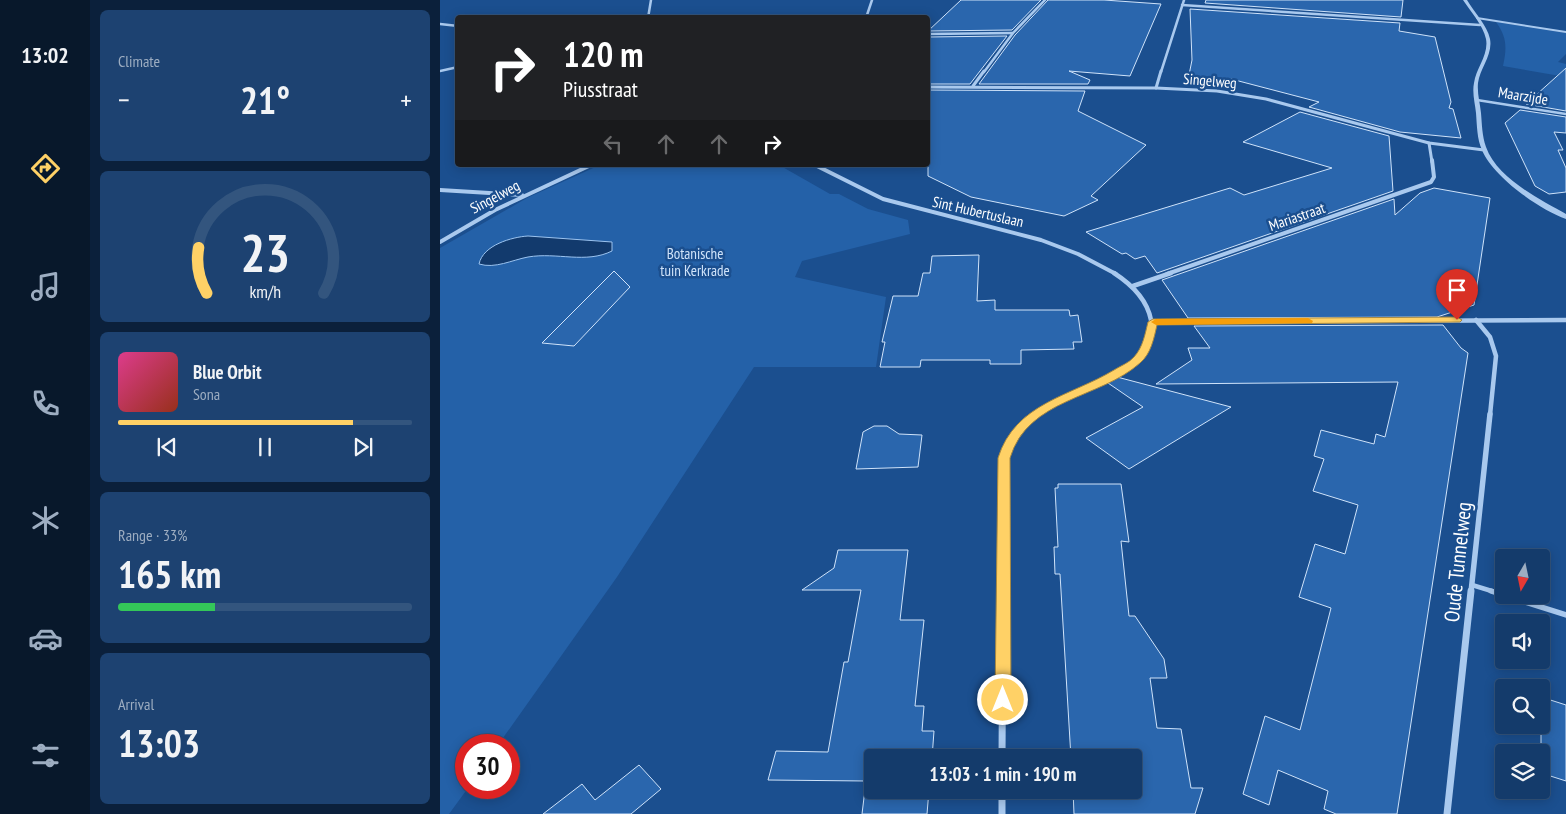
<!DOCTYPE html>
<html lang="en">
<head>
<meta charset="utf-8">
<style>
	body { margin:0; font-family:"PT Sans Narrow",sans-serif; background:#1d4271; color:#f1f3f6; height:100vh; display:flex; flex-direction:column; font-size:19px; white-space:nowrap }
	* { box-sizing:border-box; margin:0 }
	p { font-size:16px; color:#9dadc1 }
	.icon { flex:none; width:28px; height:28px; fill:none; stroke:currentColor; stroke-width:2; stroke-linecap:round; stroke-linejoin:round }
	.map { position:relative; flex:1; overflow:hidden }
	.panel { display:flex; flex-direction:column; gap:10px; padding:10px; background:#0b203b; width:350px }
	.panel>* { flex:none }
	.guide { position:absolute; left:15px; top:15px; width:475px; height:152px; border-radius:5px; box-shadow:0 2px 12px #0003,0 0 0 1px #33557e; background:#202124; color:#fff; overflow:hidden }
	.needle { width:32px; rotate:189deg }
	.tools { position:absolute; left:1055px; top:549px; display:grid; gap:10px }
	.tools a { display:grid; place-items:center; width:55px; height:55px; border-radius:5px; background:#143b6b; box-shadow:0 2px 12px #0003,0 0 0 1px #33557e; font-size:25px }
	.speed { position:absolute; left:15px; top:734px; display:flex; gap:10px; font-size:25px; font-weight:700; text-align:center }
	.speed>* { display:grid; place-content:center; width:65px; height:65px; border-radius:50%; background:#143b6b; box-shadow:0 2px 12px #0003,0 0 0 1px #33557e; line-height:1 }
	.speed .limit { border:8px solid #d22; background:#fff; color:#111 }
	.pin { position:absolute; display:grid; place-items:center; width:42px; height:42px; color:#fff; margin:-51px -21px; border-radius:50% 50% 50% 0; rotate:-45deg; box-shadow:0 0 5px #0007 }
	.pin .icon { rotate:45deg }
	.me { position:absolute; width:55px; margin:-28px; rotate:0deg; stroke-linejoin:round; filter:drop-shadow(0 0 4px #0008) }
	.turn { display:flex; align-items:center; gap:18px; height:105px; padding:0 25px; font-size:22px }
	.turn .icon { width:65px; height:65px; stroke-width:2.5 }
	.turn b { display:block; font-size:35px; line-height:42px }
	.lanes { display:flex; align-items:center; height:48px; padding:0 25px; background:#0003; justify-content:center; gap:25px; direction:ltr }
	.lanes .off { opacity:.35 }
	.big { font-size:38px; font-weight:800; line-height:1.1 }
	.panel .tile { flex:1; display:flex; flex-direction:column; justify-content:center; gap:8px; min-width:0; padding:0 18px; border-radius:8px; background:#1d4271 }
	.panel .dial { align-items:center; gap:0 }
	.dial svg { height:130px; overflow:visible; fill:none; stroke:#33557e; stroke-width:7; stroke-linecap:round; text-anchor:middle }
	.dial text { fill:#f1f3f6; stroke:none }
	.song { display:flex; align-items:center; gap:15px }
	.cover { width:60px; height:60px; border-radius:8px; background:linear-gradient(135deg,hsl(330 70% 55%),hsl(10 70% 35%)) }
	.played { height:5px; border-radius:2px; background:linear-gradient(90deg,#ffd166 80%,#33557e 80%) }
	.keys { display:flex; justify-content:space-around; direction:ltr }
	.heat { display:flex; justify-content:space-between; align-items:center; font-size:28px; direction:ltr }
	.charge { height:8px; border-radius:4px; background:linear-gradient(90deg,#34c759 33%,#33557e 0) }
	.trip { position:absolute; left:424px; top:749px; width:278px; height:50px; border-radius:5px; background:#143b6b; box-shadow:0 2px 12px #0003,0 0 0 1px #33557e; font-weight:800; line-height:50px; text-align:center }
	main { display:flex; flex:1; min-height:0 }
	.dock { display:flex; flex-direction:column; width:90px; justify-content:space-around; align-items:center; background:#08182b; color:#9dadc1 }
	.dock .icon { width:35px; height:35px }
	.dock .selected { color:#ffd166 }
	.dock b { font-size:22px; color:#f1f3f6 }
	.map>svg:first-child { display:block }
</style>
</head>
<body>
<main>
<nav class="dock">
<b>13:02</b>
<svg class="icon selected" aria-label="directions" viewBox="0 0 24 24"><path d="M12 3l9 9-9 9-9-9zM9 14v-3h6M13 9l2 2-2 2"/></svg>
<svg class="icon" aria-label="music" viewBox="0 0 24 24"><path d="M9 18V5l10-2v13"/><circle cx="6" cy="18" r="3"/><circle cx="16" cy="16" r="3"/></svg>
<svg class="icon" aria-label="phone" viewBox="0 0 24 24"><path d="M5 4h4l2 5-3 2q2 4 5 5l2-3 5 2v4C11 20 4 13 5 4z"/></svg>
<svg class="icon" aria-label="climate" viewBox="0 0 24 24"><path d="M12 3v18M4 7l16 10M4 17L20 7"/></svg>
<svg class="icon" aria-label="car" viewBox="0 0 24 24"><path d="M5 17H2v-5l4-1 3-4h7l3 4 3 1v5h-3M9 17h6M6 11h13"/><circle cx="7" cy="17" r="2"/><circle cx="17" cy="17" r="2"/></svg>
<svg class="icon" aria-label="filters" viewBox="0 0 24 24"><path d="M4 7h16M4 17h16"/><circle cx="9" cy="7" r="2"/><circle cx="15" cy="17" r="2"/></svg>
</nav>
<section class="panel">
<div class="tile"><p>Climate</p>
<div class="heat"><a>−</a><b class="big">21°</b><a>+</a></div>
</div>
<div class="tile dial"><svg viewBox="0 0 100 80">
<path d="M14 69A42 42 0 1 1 86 69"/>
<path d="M14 69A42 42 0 0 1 9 41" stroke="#ffd166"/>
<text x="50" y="56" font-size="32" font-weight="700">23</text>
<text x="50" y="72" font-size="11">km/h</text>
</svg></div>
<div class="tile">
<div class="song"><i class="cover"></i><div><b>Blue Orbit</b><p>Sona</p></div></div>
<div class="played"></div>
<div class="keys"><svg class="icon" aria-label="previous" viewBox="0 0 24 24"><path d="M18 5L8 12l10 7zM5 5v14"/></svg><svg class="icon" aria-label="pause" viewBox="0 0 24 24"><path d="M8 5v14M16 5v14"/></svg><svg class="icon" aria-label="next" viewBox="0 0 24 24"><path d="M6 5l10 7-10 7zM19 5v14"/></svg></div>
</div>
<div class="tile"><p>Range · 33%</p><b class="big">165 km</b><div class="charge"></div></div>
<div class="tile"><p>Arrival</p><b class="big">13:03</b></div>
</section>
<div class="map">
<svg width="1126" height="814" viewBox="0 0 1126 814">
	<rect width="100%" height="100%" fill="#1b4f8f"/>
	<g fill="#2461a8">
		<path d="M1056 22 1126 33V54L1118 62 1126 64V77L1063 66C1067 48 1067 37 1056 22Z"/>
		<polygon points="160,165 339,165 390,194 399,194 428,209 468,220 470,234 362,261 355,277 446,297 436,367 314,367 177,577 58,745 26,745 28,788 9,814 0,814 0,248 87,198"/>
	</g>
	<path fill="#123a6d" stroke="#9cc4f0" d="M88 236 172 242V251C146 264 117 252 88 257 72 260 55 269 39 264 43 245 72 237 88 236Z"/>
	<g fill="#2a66ad" stroke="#cfe3fa">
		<polygon points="521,0 601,0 572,30 488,31"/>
		<polygon points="608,0 664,0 721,4 690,76 629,71 650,80 648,84 539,84 575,35"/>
		<polygon points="766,0 963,0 961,17 765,3"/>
		<polygon points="750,9 960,23 959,31 995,37 1011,102 1009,108 1013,109 1021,138 960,132 869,107 879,102 791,79 790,83 748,80 752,60"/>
		<polygon points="567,36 530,84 488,84 488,37"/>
		<polygon points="1126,68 1126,111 1086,104"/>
		<polygon points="488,90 645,91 638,111 706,145 651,196 658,200 624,216 531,197 488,176"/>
		<polygon points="1080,110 1126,117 1126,133 1114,132 1123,150 1118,150 1126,168 1126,192 1109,194 1095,186 1065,123"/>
		<polygon points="860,112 949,136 953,191 717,273 705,256 695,259 686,253 682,254 646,232 790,188 804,195 892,168 803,142"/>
		<polygon points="994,188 1050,198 1034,305 997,317 748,318 722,280 954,199 955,215 980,193"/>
		<polygon points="539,255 537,301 555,300 555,310 629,310 630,316 638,315 642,342 633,342 634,349 581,350 581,364 550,364 550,360 481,360 480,367 440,367 445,342 442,342 453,296 478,296 483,273 490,273 492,256"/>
		<polygon points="174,271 190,287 134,346 102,343"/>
		<polygon points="1003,325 1021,348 1028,353 957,814 896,814 884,809 888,791 838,770 829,805 803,794 825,716 860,730 891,608 859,597 875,544 905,554 918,505 873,491 884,459 874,456 881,430 934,444 936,434 945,437 958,382 716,384 752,360 748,348 770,348 754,326"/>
		<polygon points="677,377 791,407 689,469 646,438 703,407 668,383"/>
		<polygon points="434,426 447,426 459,434 482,435 478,467 416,469 423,432"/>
		<polygon points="618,484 681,484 689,542 681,541 689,616 695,616 724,659 727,678 710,678 717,728 741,729 751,788 763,788 755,814 634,814 633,790 692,790 692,758 631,758 620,574 615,574 614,547 618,547 615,488 618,488"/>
		<polygon points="398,550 468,550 460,620 484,620 475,706 484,706 482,731 494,731 492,758 432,758 432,790 489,790 487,814 422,814 426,781 328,780 336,751 388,752 404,662 408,662 421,590 362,590 394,568"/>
		<polygon points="1101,697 1126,705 1126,781 1101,773"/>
		<polygon points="199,765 221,789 191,814 103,814 142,784 155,800"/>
	</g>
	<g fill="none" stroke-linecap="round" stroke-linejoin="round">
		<polyline stroke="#a9c9ee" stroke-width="2" points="1037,18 1126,32"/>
		<polyline stroke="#a9c9ee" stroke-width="4.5" points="1032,585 1055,592"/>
		<polyline stroke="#a9c9ee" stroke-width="5.5" points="1051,591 1126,615"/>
		<polyline stroke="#a9c9ee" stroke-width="2.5" points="1037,100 1126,114"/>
		<g stroke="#a9c9ee" stroke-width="2.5">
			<polyline points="742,5 1040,25"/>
			<polyline points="208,18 211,0"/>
			<polyline points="426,18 432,0"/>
			<polyline points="0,24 18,26"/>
			<polyline points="488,34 573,33"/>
			<polyline points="0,71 18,67"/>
			<polyline points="544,72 573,33 605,0"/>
			<polyline points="721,72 744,0"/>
		</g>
		<g stroke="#a9c9ee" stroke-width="3">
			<polyline points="533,86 544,71"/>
			<polyline points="488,87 716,88 777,91 826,99 989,143 1044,150"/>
			<polyline points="716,88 721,71"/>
			<polyline points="989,143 992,162"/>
		</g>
		<g stroke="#a9c9ee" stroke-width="4">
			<polyline points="375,165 443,199 601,240 638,254 676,274"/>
			<polyline points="0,190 82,195"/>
			<polyline points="0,242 55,210 151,165"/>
			<polyline points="727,274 991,182 994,177 992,160"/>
		</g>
		<g stroke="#a9c9ee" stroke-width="4.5">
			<polyline points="693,286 731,273"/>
			<polyline points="1036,320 1050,337 1056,356 1050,415"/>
			<polyline points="713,322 1126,320"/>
			<path d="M595 415C626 391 720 373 711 320 707 299 691 284 674 273"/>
		</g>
		<g stroke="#a9c9ee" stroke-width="5.5">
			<polyline points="563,592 564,472 570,445 583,425 597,414"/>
			<polyline points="1031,592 1050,414"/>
		</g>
		<g stroke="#a9c9ee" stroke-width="7">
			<polyline points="562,758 563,591"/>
			<polyline points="562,790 562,814"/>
			<polyline points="1007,814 1031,591"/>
		</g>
		<path fill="#a9c9ee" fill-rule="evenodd" d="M1023 0H1027C1034 12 1047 25 1050 39 1053 55 1040 68 1038 83 1037 93 1040 103 1041 113 1042 124 1042 136 1046 147 1057 178 1099 199 1126 214V219C1099 209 1053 177 1042 150 1037 139 1037 126 1036 113 1035 103 1032 93 1034 83 1036 68 1049 55 1046 39 1043 25 1031 12 1023 0Z"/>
	</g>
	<path fill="#ffd166" stroke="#a68842" d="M1017 317 1022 320 1020 322 717 325C714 338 711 354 700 363 660 399 588 398 570 458L571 700 568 705 563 708 557 705 555 700 558 458C575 403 631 396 674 370 680 366 689 363 694 357 703 347 705 334 708 322L713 319Z"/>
	<polygon fill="#f59e0b" points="868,318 873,321 872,323 716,325 711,322 716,319"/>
	<g text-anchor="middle" stroke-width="5" stroke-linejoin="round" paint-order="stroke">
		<g font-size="15" fill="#fff" stroke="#1b4f8f">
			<text transform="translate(770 81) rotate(5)" y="5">Singelweg</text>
			<text transform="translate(1083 96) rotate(9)" y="5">Maarzijde</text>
			<text transform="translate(55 197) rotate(-28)" y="5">Singelweg</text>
			<text transform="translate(538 212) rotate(13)" y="5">Sint Hubertuslaan</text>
			<text transform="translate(857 217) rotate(-19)" y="5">Mariastraat</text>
		</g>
		<g font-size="15" fill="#cfe3fa" stroke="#1b4f8f">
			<text x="255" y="259">Botanische<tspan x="255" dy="17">tuin Kerkrade</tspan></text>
		</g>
		<g font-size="21" fill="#fff" stroke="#1b4f8f">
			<text transform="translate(1018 562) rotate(-84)" y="7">Oude Tunnelweg</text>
		</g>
	</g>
</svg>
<div class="tools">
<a><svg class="needle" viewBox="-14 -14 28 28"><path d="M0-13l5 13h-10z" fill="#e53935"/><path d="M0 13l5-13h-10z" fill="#9dadc1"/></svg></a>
<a><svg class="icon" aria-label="sound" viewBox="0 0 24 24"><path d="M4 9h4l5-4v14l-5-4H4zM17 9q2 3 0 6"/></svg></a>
<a><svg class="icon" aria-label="search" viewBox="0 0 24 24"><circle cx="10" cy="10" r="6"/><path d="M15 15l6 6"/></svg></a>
<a><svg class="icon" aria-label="layers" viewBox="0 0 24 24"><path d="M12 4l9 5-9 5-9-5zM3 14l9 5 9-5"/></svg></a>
</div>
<div class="speed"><div class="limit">30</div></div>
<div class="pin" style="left:1017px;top:320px;background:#d93025"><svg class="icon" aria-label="arrive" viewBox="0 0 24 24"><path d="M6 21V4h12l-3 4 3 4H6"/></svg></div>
<svg class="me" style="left:563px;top:700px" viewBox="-20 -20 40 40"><circle r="17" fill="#ffd166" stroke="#fff" stroke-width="3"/><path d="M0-11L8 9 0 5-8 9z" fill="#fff"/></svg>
<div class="trip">13:03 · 1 min · 190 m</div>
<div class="guide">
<div class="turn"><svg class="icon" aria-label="right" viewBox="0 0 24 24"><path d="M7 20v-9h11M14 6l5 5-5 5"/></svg><div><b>120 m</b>Piusstraat</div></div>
<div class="lanes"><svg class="icon off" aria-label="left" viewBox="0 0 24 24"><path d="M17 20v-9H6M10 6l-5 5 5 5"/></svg><svg class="icon off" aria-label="ahead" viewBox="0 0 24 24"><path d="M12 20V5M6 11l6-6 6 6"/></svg><svg class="icon off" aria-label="ahead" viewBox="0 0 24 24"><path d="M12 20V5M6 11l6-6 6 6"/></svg><svg class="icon" aria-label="right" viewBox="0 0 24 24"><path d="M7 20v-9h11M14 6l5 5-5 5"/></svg></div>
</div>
</div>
</main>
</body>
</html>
